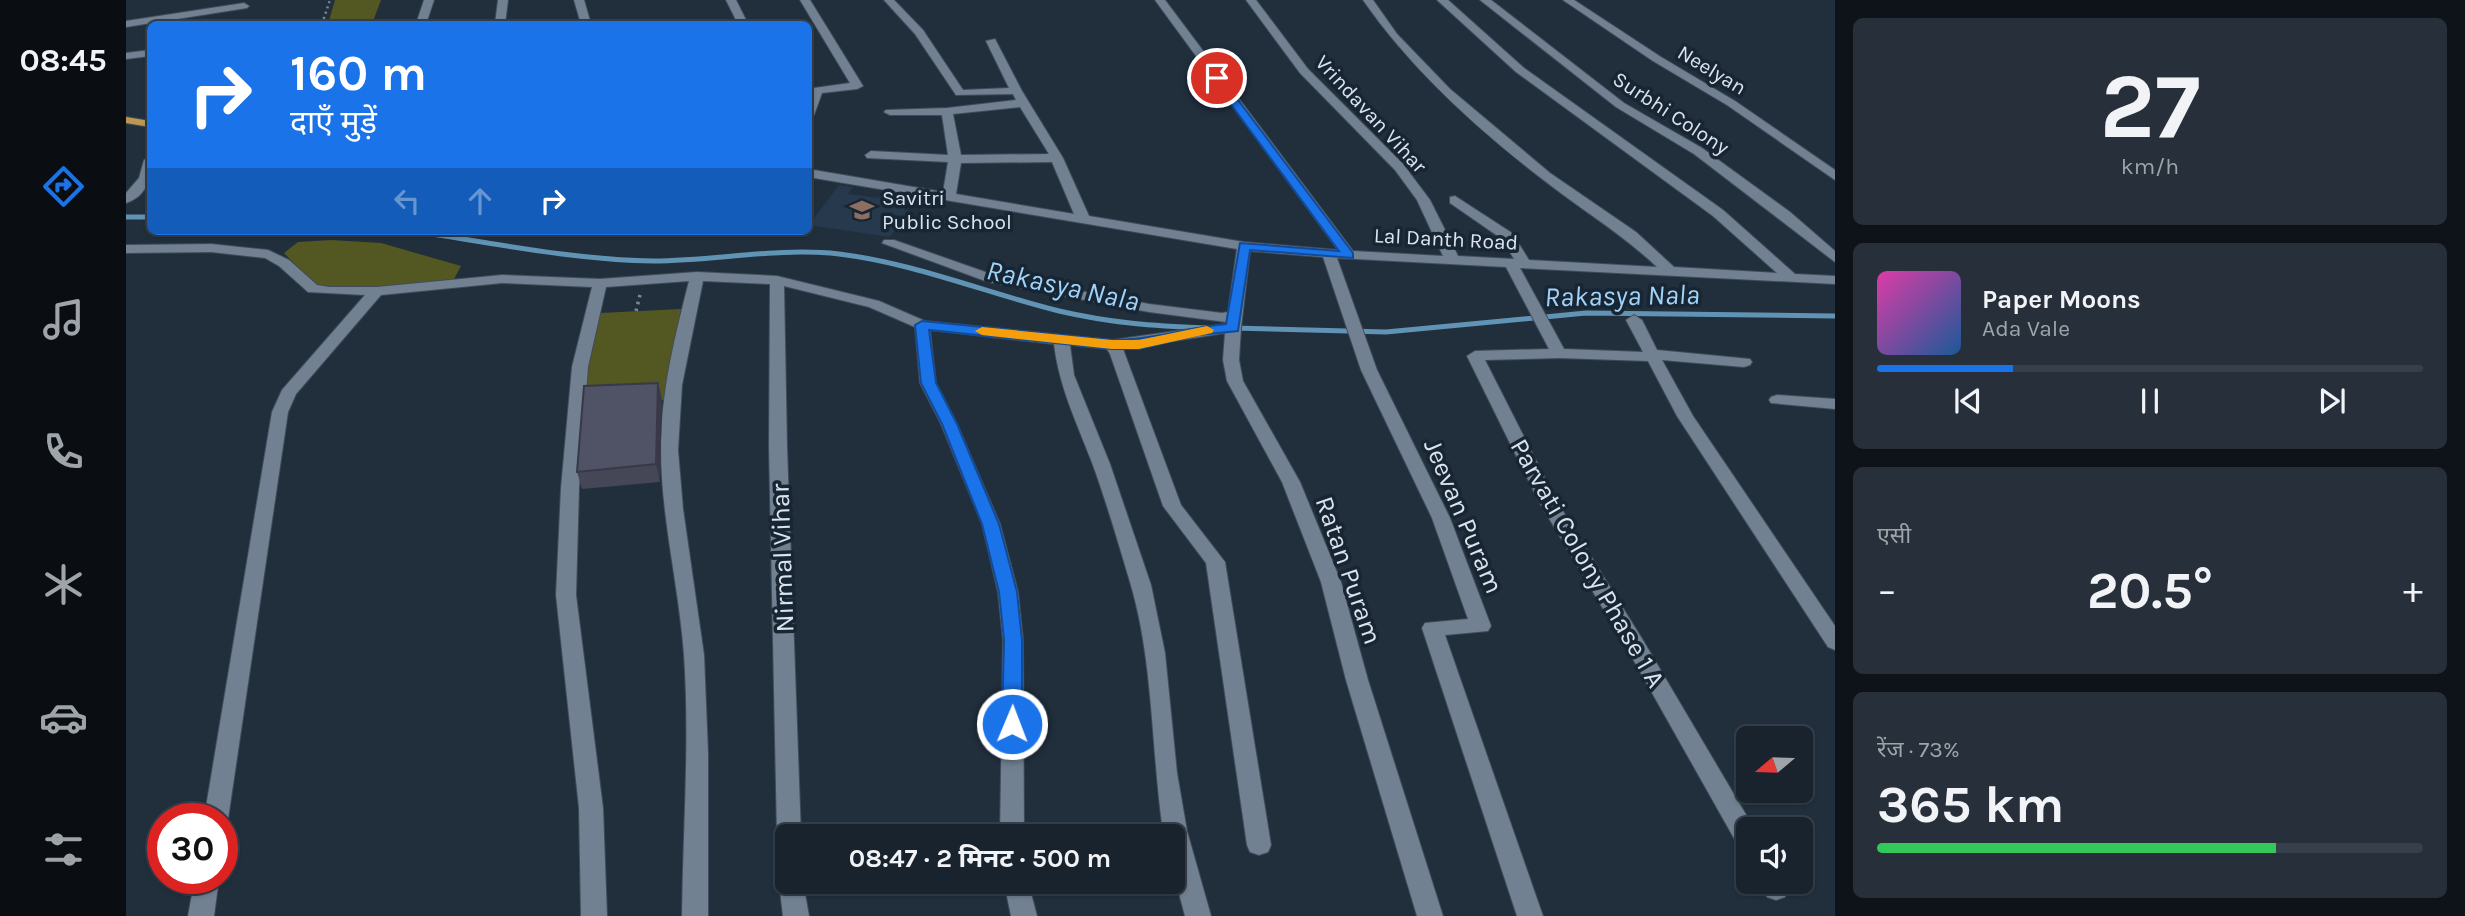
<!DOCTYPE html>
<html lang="hi">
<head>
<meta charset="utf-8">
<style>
	body { margin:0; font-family:Karla,"Noto Sans Devanagari",sans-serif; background:#262f3a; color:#f1f3f6; height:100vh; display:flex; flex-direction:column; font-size:26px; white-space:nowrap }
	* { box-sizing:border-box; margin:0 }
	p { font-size:23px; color:#9fa4aa }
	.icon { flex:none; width:38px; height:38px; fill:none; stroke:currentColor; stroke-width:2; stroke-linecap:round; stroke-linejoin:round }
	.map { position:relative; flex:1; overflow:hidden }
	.drawer { display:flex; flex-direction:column; gap:18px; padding:18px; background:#0e1319; width:630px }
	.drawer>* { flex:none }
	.guide { position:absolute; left:21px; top:21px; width:665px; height:214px; border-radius:10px; box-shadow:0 2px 5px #0004,0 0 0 2px #37404a; background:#1a73e8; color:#fff; overflow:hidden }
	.needle { width:46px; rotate:251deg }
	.tools { position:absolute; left:1610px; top:726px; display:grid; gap:14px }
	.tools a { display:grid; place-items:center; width:77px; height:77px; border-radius:10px; background:#19232e; box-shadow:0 2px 5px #0004,0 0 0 2px #37404a; font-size:35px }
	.speed { position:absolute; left:21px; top:803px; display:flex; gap:14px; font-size:35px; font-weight:700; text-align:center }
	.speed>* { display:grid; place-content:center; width:91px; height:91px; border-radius:50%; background:#19232e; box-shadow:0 2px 5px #0004,0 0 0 2px #37404a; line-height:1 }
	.speed .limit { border:10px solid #d22; background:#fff; color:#111 }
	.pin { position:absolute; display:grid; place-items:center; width:60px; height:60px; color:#fff; margin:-30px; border:4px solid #fff; border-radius:50%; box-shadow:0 2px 7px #0007 }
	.me { position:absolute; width:77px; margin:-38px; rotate:1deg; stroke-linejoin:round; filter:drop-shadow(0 0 5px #0008) }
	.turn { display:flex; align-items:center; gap:24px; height:147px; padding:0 28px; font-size:32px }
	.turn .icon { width:91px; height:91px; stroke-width:2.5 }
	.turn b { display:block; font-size:49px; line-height:60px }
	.lanes { display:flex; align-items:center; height:66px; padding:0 28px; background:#0003; justify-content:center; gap:35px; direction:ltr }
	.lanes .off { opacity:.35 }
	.big { font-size:52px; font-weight:700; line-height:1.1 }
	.drawer .tile { flex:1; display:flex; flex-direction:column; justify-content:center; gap:10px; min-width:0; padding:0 24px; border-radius:10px; background:#262f3a }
	.drawer .dial { align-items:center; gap:0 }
	.dial b { font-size:91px; line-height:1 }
	.song { display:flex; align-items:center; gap:21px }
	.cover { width:84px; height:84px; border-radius:10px; background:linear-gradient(135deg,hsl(320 70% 55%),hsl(210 70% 35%)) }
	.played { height:7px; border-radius:4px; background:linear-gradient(90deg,#1a73e8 25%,#37404a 25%) }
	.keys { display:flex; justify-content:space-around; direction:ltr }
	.heat { display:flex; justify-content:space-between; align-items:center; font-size:38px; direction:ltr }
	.charge { height:10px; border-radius:5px; background:linear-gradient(90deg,#34c759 73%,#37404a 0) }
	.trip { position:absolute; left:649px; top:824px; width:410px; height:70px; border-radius:10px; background:#19232e; box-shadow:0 2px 5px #0004,0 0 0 2px #37404a; font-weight:700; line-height:70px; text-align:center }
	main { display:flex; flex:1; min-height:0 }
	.tab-bar { display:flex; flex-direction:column; width:126px; justify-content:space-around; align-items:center; background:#0a0e12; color:#9fa4aa }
	.tab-bar .icon { width:49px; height:49px }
	.tab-bar .active { color:#1a73e8 }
	.tab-bar b { font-size:32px; color:#f1f3f6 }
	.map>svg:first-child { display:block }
</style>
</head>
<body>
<main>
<nav class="tab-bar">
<b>08:45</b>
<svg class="icon active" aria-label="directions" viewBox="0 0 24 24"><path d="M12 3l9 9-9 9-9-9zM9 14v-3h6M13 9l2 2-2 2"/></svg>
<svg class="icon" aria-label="music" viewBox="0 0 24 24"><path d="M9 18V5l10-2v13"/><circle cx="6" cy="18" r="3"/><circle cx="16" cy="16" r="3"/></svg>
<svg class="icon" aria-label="phone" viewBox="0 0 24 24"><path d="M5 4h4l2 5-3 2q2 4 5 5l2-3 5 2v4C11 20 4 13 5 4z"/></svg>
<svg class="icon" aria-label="climate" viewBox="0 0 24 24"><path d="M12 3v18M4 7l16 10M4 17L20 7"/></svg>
<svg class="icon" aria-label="car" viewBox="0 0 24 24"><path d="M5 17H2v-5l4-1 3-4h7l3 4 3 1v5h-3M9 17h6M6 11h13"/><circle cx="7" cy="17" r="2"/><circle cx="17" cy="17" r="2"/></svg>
<svg class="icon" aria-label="filters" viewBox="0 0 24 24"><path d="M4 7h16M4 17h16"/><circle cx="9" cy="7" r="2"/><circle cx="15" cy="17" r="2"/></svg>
</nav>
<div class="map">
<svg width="1709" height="916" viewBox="0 0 1709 916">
	<rect width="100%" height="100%" fill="#212f3d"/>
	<polygon fill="#27394d" points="713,185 727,187 722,194 753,198 755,194 785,199 778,210 783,211 764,237 683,225"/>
	<g fill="#535823">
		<polygon points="209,0 255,0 246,24 202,24"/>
		<polygon points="205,240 255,243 335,266 328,279 268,286 190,286 158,253 172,242"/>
		<polygon points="555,309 539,400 460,403 462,359 474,313"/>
	</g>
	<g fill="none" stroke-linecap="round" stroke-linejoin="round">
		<g stroke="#6193b4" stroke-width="5">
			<polyline points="0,217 24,217"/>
			<path d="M287 231C367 243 448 260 528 261 590 261 651 247 713 254 788 263 860 293 933 311 985 323 1027 326 1080 328"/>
			<polyline points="1106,328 1260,332 1460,313 1709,316"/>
		</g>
		<g stroke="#404c59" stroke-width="2">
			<g id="minor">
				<polygon points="298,0 308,0 300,24 290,24"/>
				<polygon points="372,0 382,0 379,24 369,24"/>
				<polygon points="448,0 458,0 465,24 455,24"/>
				<polygon points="600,0 610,0 622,24 612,24"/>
				<polygon points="674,0 684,0 737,86 731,89 696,93 688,115 682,118 682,100 688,88 724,83"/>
				<path d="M758 0H768L797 30 837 90 883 88 860 41 869 39 896 91 937 158 963 216 1118 242 1212 250 1029 0H1039L1227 251 1317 256 1291 200 1269 170 1174 73 1120 0H1130L1182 69 1277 164 1304 200 1332 256 1388 259 1376 239 1324 203V197L1329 196 1386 233 1403 260 1531 267C1494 232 1454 209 1415 178 1349 127 1285 69 1237 0H1247L1271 34 1324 89 1424 173 1510 232 1548 267 1651 273 1587 216 1390 72 1311 0H1322L1398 68 1597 210 1669 274 1709 276V284L1394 268 1438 349 1517 352 1500 320 1508 315 1516 320 1531 350 1624 359 1626 362 1624 365 1618 367 1536 360 1567 416 1709 626V650L1702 647 1551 416 1522 361 1433 358 1359 360 1430 500 1518 642 1629 830H1622V850L1613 847 1503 652 1412 500 1341 356 1349 351 1423 349 1380 267 1211 258 1251 370 1324 518 1365 626 1362 631 1319 635 1417 916H1391L1296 628 1299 623 1342 619 1306 518 1235 370 1197 257 1124 251 1115 328 1113 360 1117 381 1174 482 1215 582 1242 680 1317 916H1291L1220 680 1195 582 1156 482 1101 381 1097 360 1099 333 997 349 1055 505 1099 562 1145 845 1142 852 1133 855 1124 852 1121 845 1080 563 1037 506 984 354 981 349 944 345 948 375 984 464 1025 585 1039 653 1051 773 1061 831 1085 916H1059L1046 867V836H1038L1037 831C1025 749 1028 662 1004 582 992 542 980 500 965 460 950 421 933 386 928 344L804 330 810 383 831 424 874 524 892 592 897 640 898 836H874L877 640 872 592 856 524 815 424 794 383 789 327 743 307 658 286 661 447 675 836H662V846L655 843 651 836 643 447 644 284 577 281 556 385 552 450 557 509 578 655 582 753V916H556C557 829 564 742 558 655 553 586 535 518 535 449 535 391 549 336 563 281L480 287 462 367 453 488 450 595 477 808 481 916H455L453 808 430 595 435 488 446 367 466 287 376 283 255 295 170 394 162 412 102 819 96 827V819H78L146 412 156 390 239 295 182 292 153 266 139 258 85 252 0 253V245L85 244 142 250 163 260 191 285 203 287H251L376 275 474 279 571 272 651 276 753 301 799 321 986 340 1100 324V322L1023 312 862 282 756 243 758 240H768L865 274 1023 304 1096 313 1102 312 1111 249 682 177V169L817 192 822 162 741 158 739 155 745 151 822 155 816 115H764L758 112 760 110 821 108 890 100 887 94 830 95 789 34ZM894 107 923 154 835 155 827 114ZM926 162 948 214 830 194 835 163Z"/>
				<polygon points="1354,0 1365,0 1498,103 1576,148 1664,212 1709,251 1709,262 1568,154 1490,107"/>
				<polygon points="1437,0 1448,0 1535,57 1609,101 1709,170 1709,180 1601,105 1527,61"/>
				<polygon points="118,3 123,6 121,8 0,27 0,21"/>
				<polygon points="24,50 24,56 0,59 0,53"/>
				<path d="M24 156C26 176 22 196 0 203V193L13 178 18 160Z"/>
				<polygon points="1651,395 1709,399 1709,409 1645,403 1643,400 1645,397"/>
				<polygon points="662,872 662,882 677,882 683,916 657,916 653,882 656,874"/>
				<polygon points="69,878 93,878 88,916 62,916"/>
				<polygon points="878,882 902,882 911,916 885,916"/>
				<polygon points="1634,882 1659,882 1662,889 1659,897 1650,900 1641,897"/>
			</g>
		</g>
		<g stroke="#404c59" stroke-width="2">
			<polygon id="major" points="0,117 24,121 24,127 0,123"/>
		</g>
		<polyline stroke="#7b8793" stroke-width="2.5" stroke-dasharray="2 3.5" stroke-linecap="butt" points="196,24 204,0"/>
		<polyline stroke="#7b8793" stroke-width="3.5" stroke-dasharray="2.5 4.5" stroke-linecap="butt" points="510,311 514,295"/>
		<use href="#minor" fill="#718192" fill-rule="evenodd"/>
		<use href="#major" fill="#bd974e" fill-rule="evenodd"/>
	</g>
	<polygon fill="#454757" points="532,383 536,400 534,482 456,489 451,472"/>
	<polygon fill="#383947" points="532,383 536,400 534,482 530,464"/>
	<polygon fill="#505265" stroke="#383947" stroke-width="2" points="532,383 530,464 451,472 458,386"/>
	<path fill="#1a73e8" stroke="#114b97" stroke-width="2" d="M1087 76H1094L1227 253V258L1124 250 1112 331 1073 335 1013 349H986L803 330 810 383 831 424 873 524 891 592 896 640V724L893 729 886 732 879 729 876 724 878 640 873 592 856 524 816 424 795 383 789 325 796 321 986 340C1025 340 1062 328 1100 324L1114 243 1213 251 1087 80Z"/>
	<polygon fill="#f59e0b" points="1081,326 1088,330 1086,333 1013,349 986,349 856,335 849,331 856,327 986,340 1013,340"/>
	<defs>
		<g id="school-bare" transform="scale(1.89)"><path d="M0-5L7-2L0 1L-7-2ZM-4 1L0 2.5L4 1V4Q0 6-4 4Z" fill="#8d6e63" stroke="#182533" stroke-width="2.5" paint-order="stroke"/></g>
	</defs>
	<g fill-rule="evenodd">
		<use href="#school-bare" x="736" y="210"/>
	</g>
	<g text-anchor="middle" stroke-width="7" stroke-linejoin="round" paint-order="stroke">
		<g font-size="21" fill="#dbe4ee" stroke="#182533">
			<text transform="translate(1586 70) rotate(31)" y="7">Neelyan</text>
			<text transform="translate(1545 113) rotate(33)" y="7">Surbhi Colony</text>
			<text transform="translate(1245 114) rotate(47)" y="7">Vrindavan Vihar</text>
			<text transform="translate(1320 239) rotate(3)" y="7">Lal Danth Road</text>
		</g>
		<g font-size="21" fill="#dbe4ee" stroke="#182533" text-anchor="start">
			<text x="756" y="205">Savitri<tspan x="756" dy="24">Public School</tspan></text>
		</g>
		<g font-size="26" fill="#dbe4ee" stroke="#182533">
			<text transform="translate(1338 516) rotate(67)" y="9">Jeevan Puram</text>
			<text transform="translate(656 558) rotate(-92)" y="9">Nirmal Vihar</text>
			<text transform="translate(1462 563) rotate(60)" y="9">Parvati Colony Phase 1 A</text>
			<text transform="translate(1223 570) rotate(71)" y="9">Ratan Puram</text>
		</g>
		<g font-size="28" font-style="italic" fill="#a0d3f9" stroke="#182533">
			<text transform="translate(937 285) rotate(12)" y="10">Rakasya Nala</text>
			<text transform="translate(1496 295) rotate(-1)" y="10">Rakasya Nala</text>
		</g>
	</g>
</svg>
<div class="tools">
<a><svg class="needle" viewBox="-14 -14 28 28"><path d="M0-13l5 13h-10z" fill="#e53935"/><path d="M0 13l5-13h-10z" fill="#9fa4aa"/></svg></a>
<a><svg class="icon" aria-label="sound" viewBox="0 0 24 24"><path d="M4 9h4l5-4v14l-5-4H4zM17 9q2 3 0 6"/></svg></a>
</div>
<div class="speed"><div class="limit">30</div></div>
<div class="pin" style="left:1091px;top:78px;background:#d93025"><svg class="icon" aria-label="arrive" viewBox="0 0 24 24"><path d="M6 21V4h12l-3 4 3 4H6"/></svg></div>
<svg class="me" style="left:886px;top:724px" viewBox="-20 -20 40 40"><circle r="17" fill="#1a73e8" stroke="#fff" stroke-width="3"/><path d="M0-11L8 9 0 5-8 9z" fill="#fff"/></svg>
<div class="trip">08:47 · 2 मिनट · 500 m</div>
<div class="guide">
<div class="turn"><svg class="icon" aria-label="right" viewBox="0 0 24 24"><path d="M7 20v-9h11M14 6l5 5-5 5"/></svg><div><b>160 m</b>दाएँ मुड़ें</div></div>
<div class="lanes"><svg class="icon off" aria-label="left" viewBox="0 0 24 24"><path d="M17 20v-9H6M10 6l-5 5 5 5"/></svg><svg class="icon off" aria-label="ahead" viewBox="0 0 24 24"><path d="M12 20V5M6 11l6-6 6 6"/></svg><svg class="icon" aria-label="right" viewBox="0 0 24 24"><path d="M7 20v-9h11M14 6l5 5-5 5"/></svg></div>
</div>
</div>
<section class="drawer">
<div class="tile dial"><b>27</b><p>km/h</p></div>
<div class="tile">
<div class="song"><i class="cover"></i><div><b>Paper Moons</b><p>Ada Vale</p></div></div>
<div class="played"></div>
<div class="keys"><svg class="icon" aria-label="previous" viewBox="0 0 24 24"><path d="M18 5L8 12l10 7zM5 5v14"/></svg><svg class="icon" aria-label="pause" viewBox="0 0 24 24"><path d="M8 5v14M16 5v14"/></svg><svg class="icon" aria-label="next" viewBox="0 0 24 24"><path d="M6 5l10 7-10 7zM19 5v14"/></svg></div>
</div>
<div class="tile"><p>एसी</p>
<div class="heat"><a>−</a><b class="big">20.5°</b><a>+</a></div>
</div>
<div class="tile"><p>रेंज · 73%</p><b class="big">365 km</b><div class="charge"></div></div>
</section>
</main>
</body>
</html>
